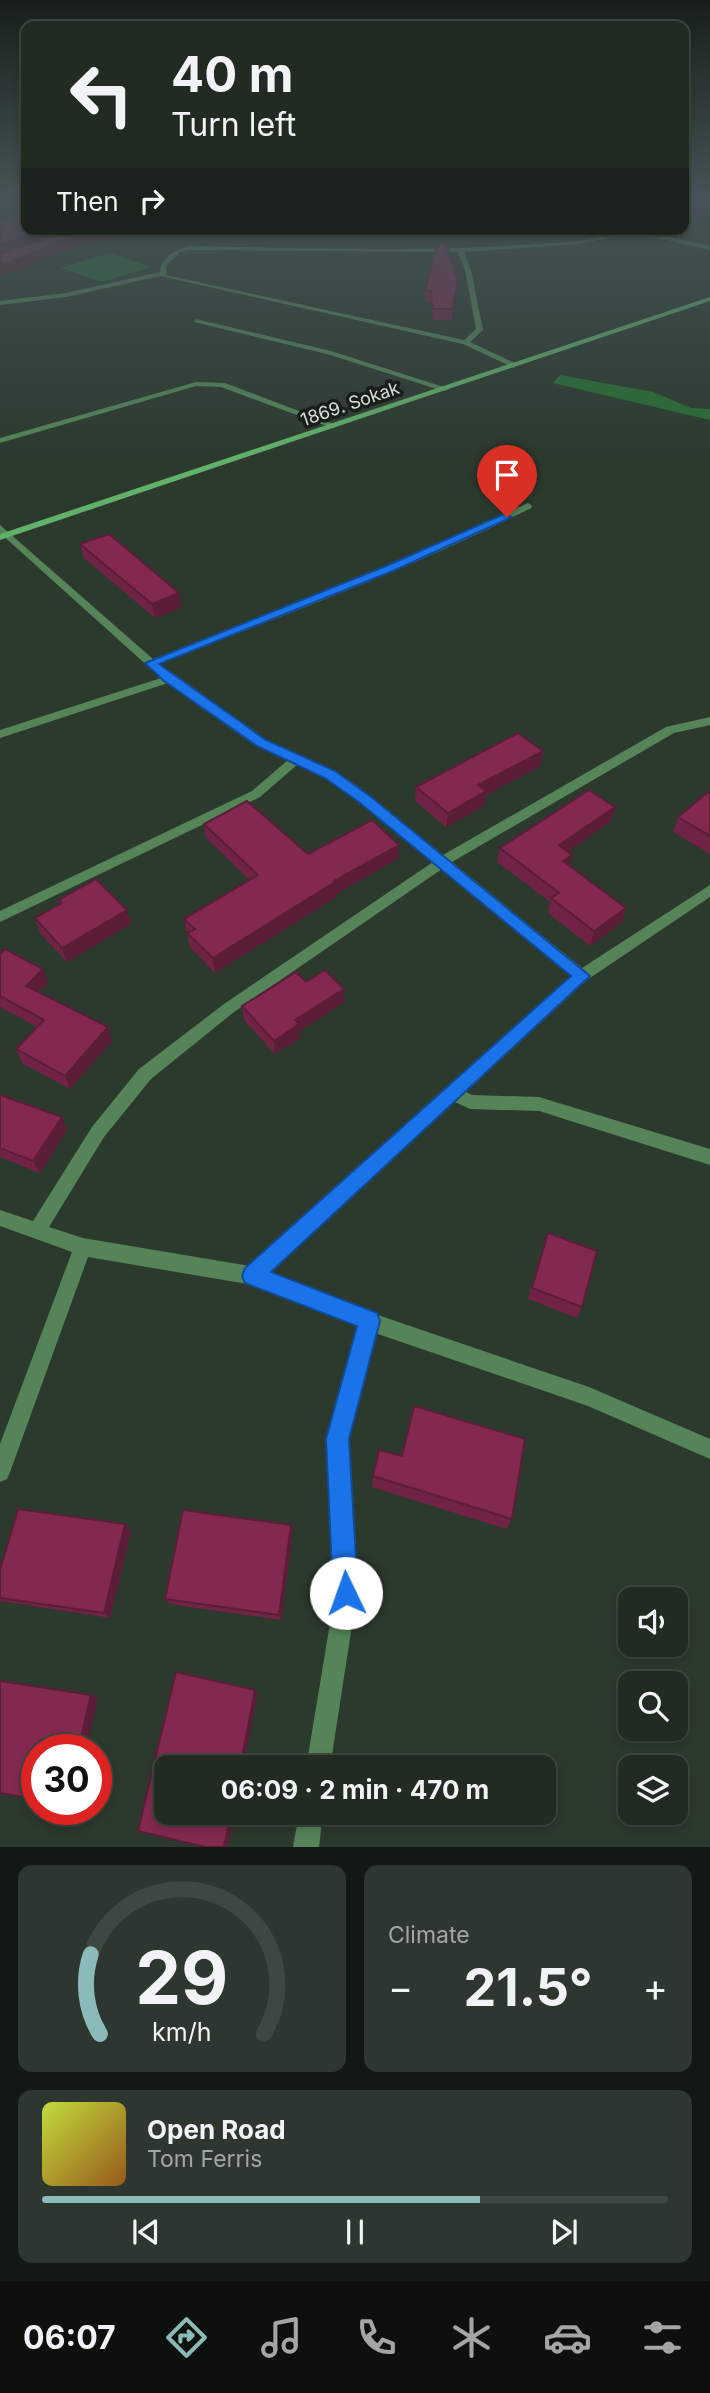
<!DOCTYPE html>
<html lang="en">
<head>
<meta charset="utf-8">
<style>
	body { margin:0; font-family:Inter,sans-serif; background:#2d372f; color:#f1f3f6; height:100vh; display:flex; flex-direction:column; font-size:26px; white-space:nowrap }
	* { box-sizing:border-box; margin:0 }
	p { font-size:23px; color:#a2a7a5 }
	.icon { flex:none; width:38px; height:38px; fill:none; stroke:currentColor; stroke-width:2; stroke-linecap:round; stroke-linejoin:round }
	.map { position:relative; height:1847px; overflow:hidden }
	.panel { display:flex; flex-direction:column; gap:18px; padding:18px; background:#121813; flex:1 }
	.panel>* { flex:none }
	.top-card { position:absolute; left:21px; top:21px; width:668px; height:214px; border-radius:14px; box-shadow:0 4px 10px #0003,0 0 0 2px #3e4740; background:#212b22; color:#f1f3f6; overflow:hidden }
	.tools { position:absolute; left:618px; top:1587px; display:grid; gap:14px }
	.tools a { display:grid; place-items:center; width:70px; height:70px; border-radius:14px; background:#212b22; box-shadow:0 4px 10px #0003,0 0 0 2px #3e4740; font-size:35px }
	.speed { position:absolute; left:21px; top:1734px; display:flex; gap:14px; font-size:35px; font-weight:700; text-align:center }
	.speed>* { display:grid; place-content:center; width:91px; height:91px; border-radius:50%; background:#212b22; box-shadow:0 4px 10px #0003,0 0 0 2px #3e4740; line-height:1 }
	.speed .limit { border:10px solid #d22; background:#fff; color:#111 }
	.pin { position:absolute; display:grid; place-items:center; width:60px; height:60px; color:#fff; margin:-72px -30px; border-radius:50% 50% 50% 0; rotate:-45deg; box-shadow:0 0 7px #0007 }
	.pin .icon { rotate:45deg }
	.me { position:absolute; width:77px; margin:-38px; rotate:357deg; stroke-linejoin:round; filter:drop-shadow(0 0 5px #0008) }
	.turn { display:flex; align-items:center; gap:24px; height:147px; padding:0 35px; font-size:32px }
	.turn .icon { width:91px; height:91px; stroke-width:2.5 }
	.turn b { display:block; font-size:49px; line-height:60px }
	.then { display:flex; align-items:center; height:66px; padding:0 35px; background:#0003; gap:14px; font-size:26px }
	.big { font-size:52px; font-weight:700; line-height:1.1 }
	.panel .tile { flex:1; display:flex; flex-direction:column; justify-content:center; gap:10px; min-width:0; padding:0 24px; border-radius:14px; background:#2d372f }
	.panel .dial { align-items:center; gap:0 }
	.dial svg { height:182px; overflow:visible; fill:none; stroke:#3e4740; stroke-width:7; stroke-linecap:round; text-anchor:middle }
	.dial text { fill:#f1f3f6; stroke:none }
	.song { display:flex; align-items:center; gap:21px }
	.cover { width:84px; height:84px; border-radius:10px; background:linear-gradient(135deg,hsl(70 70% 55%),hsl(30 70% 35%)) }
	.played { height:7px; border-radius:4px; background:linear-gradient(90deg,#8bbbb9 70%,#3e4740 70%) }
	.keys { display:flex; justify-content:space-around; direction:ltr }
	.heat { display:flex; justify-content:space-between; align-items:center; font-size:38px; direction:ltr }
	.panel .tiles { flex:1; display:grid; gap:18px; grid-template-columns:1fr 1fr }
	.tile:last-child { grid-column:span 2 }
	.trip { position:absolute; left:154px; top:1755px; width:402px; height:70px; border-radius:14px; background:#212b22; box-shadow:0 4px 10px #0003,0 0 0 2px #3e4740; font-weight:700; line-height:70px; text-align:center }
	.menu { display:flex; height:112px; justify-content:space-around; align-items:center; background:#0d110e; color:#a2a7a5 }
	.menu .icon { width:49px; height:49px }
	.menu .active { color:#8bbbb9 }
	.menu b { font-size:32px; color:#f1f3f6 }
	.map>svg:first-child { display:block }
</style>
</head>
<body>
<div class="map">
<svg width="710" height="1847" viewBox="0 0 710 1847">
	<rect width="100%" height="100%" fill="#2c392d"/>
	<g fill="#286e33">
		<polygon points="109,253 151,267 102,282 61,268"/>
		<polygon points="560,375 653,392 691,408 710,409 710,420 553,383"/>
	</g>
	<g fill="none" stroke-linecap="round" stroke-linejoin="round">
		<g fill="#558459" fill-rule="evenodd">
			<path d="M619 229H631L710 246V250L625 231 604 239 579 244 464 252 471 270 483 330 470 342 517 364 514 368 463 344 160 276 66 297 0 305V301L66 293 160 272C160 258 177 249 189 246 305 248 421 253 536 244 563 242 597 243 619 229ZM189 250 458 252 465 270 476 329 464 340 166 275V266L180 252Z"/>
			<polygon points="196,319 331,351 450,389 443,391 327,354 194,322"/>
			<polygon points="196,382 225,383 339,426 332,428 221,387 196,386 0,443 0,438"/>
			<path d="M528 503 532 506 531 508C410 569 284 615 158 664L173 677 265 740 334 771 369 796 443 855 666 727 710 717V725L674 733 452 862 582 968 710 885V897L587 980 466 1092 472 1095 539 1097 710 1149V1165L539 1111 470 1109 455 1102 269 1273 369 1312 589 1387 710 1439V1459L588 1406 375 1333 347 1439 357 1593 330 1768H306L335 1593 327 1439 358 1326 253 1285 88 1257 10 1472 7 1479 0 1482V1444L72 1252 0 1226V1210L33 1221 92 1127 139 1069 224 1004 433 862C390 826 349 787 298 764L260 797 0 922V911L252 791 288 760 257 746 168 683 0 738V730L161 678 0 533V525L153 659 386 568ZM442 869 572 976 250 1266 83 1238 49 1227 104 1137 151 1079 234 1012Z"/>
			<polygon points="299,1813 323,1813 319,1847 293,1847"/>
		</g>
		<polygon fill="#62b16b" fill-rule="evenodd" points="710,297 710,301 0,540 0,534"/>
	</g>
	<g fill="#712345" fill-rule="evenodd">
		<polygon points="684,199 710,199 693,215 684,213"/>
		<path d="M26 229H157L74 248 11 272ZM46 230 59 233 47 238Z"/>
		<polygon points="458,281 457,292 452,320 433,320 431,302 425,302 425,290"/>
		<polygon points="80,544 181,608 155,618 84,558"/>
		<polygon points="543,751 540,766 486,795 484,806 446,827 415,801 416,787"/>
		<polygon points="710,794 710,854 673,832 678,817"/>
		<polygon points="615,807 611,821 568,852 570,866 626,908 622,922 590,946 548,913 550,902 497,862 500,848"/>
		<polygon points="204,824 308,854 399,845 398,859 336,894 336,897 215,973 190,947 184,919 250,880 206,838"/>
		<polygon points="59,900 131,924 67,962 40,933 35,918 60,904"/>
		<polygon points="0,954 48,983 39,992 112,1041 70,1089 22,1063 16,1049 37,1027 0,1007"/>
		<polygon points="306,982 344,1002 300,1031 300,1038 275,1054 244,1020 242,1006"/>
		<polygon points="0,1095 67,1130 40,1173 0,1157"/>
		<polygon points="544,1244 582,1307 577,1318 528,1299"/>
		<polygon points="373,1476 512,1519 506,1529 372,1487"/>
		<polygon points="291,1525 293,1532 281,1620 170,1604 165,1599"/>
		<polygon points="131,1531 110,1618 0,1601 0,1570"/>
	</g>
	<g fill="#5c1d38">
		<polygon points="710,203 710,211 693,215 695,207"/>
		<polygon points="26,205 26,214 0,220 0,211"/>
		<polygon points="45,229 47,239 0,255 0,245"/>
		<polygon points="59,229 84,229 60,233"/>
		<polygon points="114,229 157,229 74,248 11,272 0,275 0,264 72,238"/>
		<polygon points="458,281 457,292 452,320 452,309"/>
		<polygon points="179,593 181,608 155,618 152,604"/>
		<polygon points="543,751 540,766 486,795 484,806 446,827 448,813 478,785"/>
		<polygon points="615,807 611,821 556,860 559,845"/>
		<polygon points="399,845 398,859 336,894 336,897 215,973 213,958 334,881"/>
		<polygon points="572,855 569,869 563,861"/>
		<polygon points="626,908 622,922 590,946 594,931"/>
		<polygon points="127,910 131,924 67,962 62,948"/>
		<polygon points="43,969 48,983 32,999 26,986"/>
		<polygon points="344,989 344,1002 300,1031 300,1038 275,1054 274,1041 295,1020"/>
		<polygon points="108,1027 112,1041 70,1089 65,1076"/>
		<polygon points="62,1117 67,1130 40,1173 33,1161"/>
		<polygon points="125,1524 131,1531 110,1618 104,1613"/>
		<polygon points="291,1525 293,1532 281,1620 279,1615"/>
		<polygon points="255,1690 258,1692 243,1768 240,1768"/>
		<polygon points="91,1695 98,1697 86,1750 78,1750"/>
		<polygon points="231,1813 234,1813 228,1847 224,1847"/>
	</g>
	<g fill="#832950" stroke="#5c1d38" stroke-width="2">
		<polygon points="0,199 26,199 26,229 45,229 0,245 0,220 25,213 26,205 0,211"/>
		<polygon points="684,199 710,199 710,203 695,207 684,204"/>
		<polygon points="76,229 114,229 72,238 9,262 0,264 0,254 60,233"/>
		<polygon points="438,244 446,244 458,281 452,309 433,309 431,291 425,290"/>
		<polygon points="109,534 179,593 152,604 80,544"/>
		<polygon points="518,733 543,751 478,785 486,791 448,813 416,787"/>
		<polygon points="589,790 615,807 559,845 572,855 563,861 626,908 594,931 551,898 559,893 500,848"/>
		<polygon points="708,792 710,794 710,836 678,817"/>
		<polygon points="247,801 308,854 372,820 399,845 334,881 335,882 213,958 187,933 195,929 184,919 258,875 204,824"/>
		<polygon points="96,879 127,910 62,948 35,918 62,903 59,900"/>
		<polygon points="5,949 43,969 26,986 108,1027 65,1076 16,1049 44,1020 0,996 0,954"/>
		<polygon points="325,970 344,989 295,1020 299,1024 274,1041 242,1006 296,972 306,982"/>
		<polygon points="0,1095 62,1117 33,1161 0,1148"/>
		<polygon points="548,1233 597,1251 582,1307 532,1288"/>
		<polygon points="414,1406 525,1439 512,1519 373,1476 379,1450 402,1456"/>
		<polygon points="18,1509 125,1524 104,1613 0,1598 0,1570"/>
		<polygon points="183,1510 291,1525 279,1615 165,1599"/>
		<polygon points="176,1672 255,1690 240,1768 166,1768 166,1813 231,1813 224,1847 205,1847 138,1831"/>
		<polygon points="0,1681 91,1695 78,1750 37,1750 37,1799 0,1793"/>
	</g>
	<linearGradient id="sky" x2="0" y2="1"><stop stop-color="#181f19"/><stop offset="0.43" stop-color="#455457"/><stop offset="1" stop-color="#455457" stop-opacity="0"/></linearGradient>
	<rect width="710" height="458" fill="url(#sky)"/>
	<polygon fill="#1a73e8" stroke="#114b97" stroke-width="2" points="504,514 512,517 393,571 159,664 266,740 335,771 370,796 590,976 271,1272 377,1313 380,1321 349,1439 358,1593 355,1602 346,1606 337,1602 333,1593 326,1439 357,1326 245,1283 242,1276 245,1268 571,976 360,803 325,778 257,746 164,681 145,663 386,566"/>
	<g text-anchor="middle" stroke-width="7" stroke-linejoin="round" paint-order="stroke">
		<g font-size="18" fill="#d7dfd7" stroke="#191e19">
			<text transform="translate(350 404) rotate(-19)" y="6">1869. Sokak</text>
		</g>
	</g>
</svg>
<div class="tools">
<a><svg class="icon" aria-label="sound" viewBox="0 0 24 24"><path d="M4 9h4l5-4v14l-5-4H4zM17 9q2 3 0 6"/></svg></a>
<a><svg class="icon" aria-label="search" viewBox="0 0 24 24"><circle cx="10" cy="10" r="6"/><path d="M15 15l6 6"/></svg></a>
<a><svg class="icon" aria-label="layers" viewBox="0 0 24 24"><path d="M12 4l9 5-9 5-9-5zM3 14l9 5 9-5"/></svg></a>
</div>
<div class="speed"><div class="limit">30</div></div>
<div class="pin" style="left:507px;top:517px;background:#d93025"><svg class="icon" aria-label="arrive" viewBox="0 0 24 24"><path d="M6 21V4h12l-3 4 3 4H6"/></svg></div>
<svg class="me" style="left:346px;top:1593px" viewBox="-20 -20 40 40"><circle r="19" fill="#fff"/><path d="M0-13L10 11 0 6-10 11z" fill="#1a73e8"/></svg>
<div class="trip">06:09 · 2 min · 470 m</div>
<div class="top-card">
<div class="turn"><svg class="icon" aria-label="left" viewBox="0 0 24 24"><path d="M17 20v-9H6M10 6l-5 5 5 5"/></svg><div><b>40 m</b>Turn left</div></div>
<div class="then">Then<svg class="icon" aria-label="right" viewBox="0 0 24 24"><path d="M7 20v-9h11M14 6l5 5-5 5"/></svg></div>
</div>
</div>
<section class="panel">
<div class="tiles">
<div class="tile dial"><svg viewBox="0 0 100 80">
<path d="M14 69A42 42 0 1 1 86 69"/>
<path d="M14 69A42 42 0 0 1 10 34" stroke="#8bbbb9"/>
<text x="50" y="56" font-size="32" font-weight="700">29</text>
<text x="50" y="72" font-size="11">km/h</text>
</svg></div>
<div class="tile"><p>Climate</p>
<div class="heat"><a>−</a><b class="big">21.5°</b><a>+</a></div>
</div>
<div class="tile">
<div class="song"><i class="cover"></i><div><b>Open Road</b><p>Tom Ferris</p></div></div>
<div class="played"></div>
<div class="keys"><svg class="icon" aria-label="previous" viewBox="0 0 24 24"><path d="M18 5L8 12l10 7zM5 5v14"/></svg><svg class="icon" aria-label="pause" viewBox="0 0 24 24"><path d="M8 5v14M16 5v14"/></svg><svg class="icon" aria-label="next" viewBox="0 0 24 24"><path d="M6 5l10 7-10 7zM19 5v14"/></svg></div>
</div>
</div>
</section>
<nav class="menu">
<b>06:07</b>
<svg class="icon active" aria-label="directions" viewBox="0 0 24 24"><path d="M12 3l9 9-9 9-9-9zM9 14v-3h6M13 9l2 2-2 2"/></svg>
<svg class="icon" aria-label="music" viewBox="0 0 24 24"><path d="M9 18V5l10-2v13"/><circle cx="6" cy="18" r="3"/><circle cx="16" cy="16" r="3"/></svg>
<svg class="icon" aria-label="phone" viewBox="0 0 24 24"><path d="M5 4h4l2 5-3 2q2 4 5 5l2-3 5 2v4C11 20 4 13 5 4z"/></svg>
<svg class="icon" aria-label="climate" viewBox="0 0 24 24"><path d="M12 3v18M4 7l16 10M4 17L20 7"/></svg>
<svg class="icon" aria-label="car" viewBox="0 0 24 24"><path d="M5 17H2v-5l4-1 3-4h7l3 4 3 1v5h-3M9 17h6M6 11h13"/><circle cx="7" cy="17" r="2"/><circle cx="17" cy="17" r="2"/></svg>
<svg class="icon" aria-label="filters" viewBox="0 0 24 24"><path d="M4 7h16M4 17h16"/><circle cx="9" cy="7" r="2"/><circle cx="15" cy="17" r="2"/></svg>
</nav>
</body>
</html>
